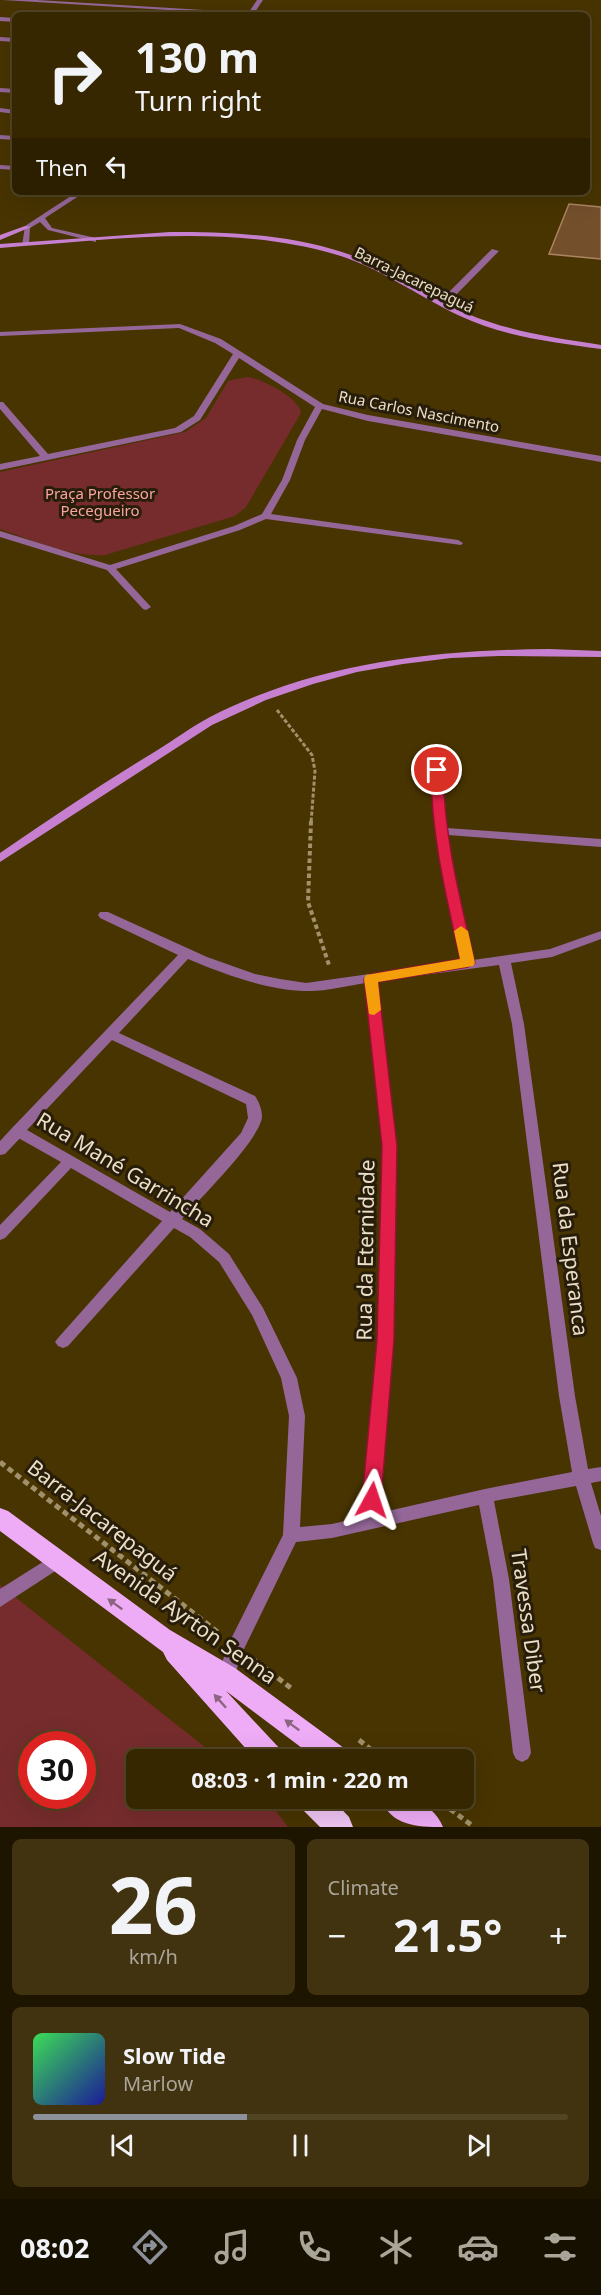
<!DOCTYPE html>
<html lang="en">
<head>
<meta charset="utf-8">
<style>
	body { margin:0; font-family:"Noto Sans",sans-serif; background:#413310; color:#f1f3f6; height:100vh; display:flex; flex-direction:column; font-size:22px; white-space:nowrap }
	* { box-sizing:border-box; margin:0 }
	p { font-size:20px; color:#aaa599 }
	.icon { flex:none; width:33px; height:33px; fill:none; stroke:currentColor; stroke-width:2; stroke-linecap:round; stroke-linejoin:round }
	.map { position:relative; height:1827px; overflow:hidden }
	.drawer { display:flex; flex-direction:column; gap:12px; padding:12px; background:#1e1501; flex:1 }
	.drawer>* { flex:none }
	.hud { position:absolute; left:12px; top:12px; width:578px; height:183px; border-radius:9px; box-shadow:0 6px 24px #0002,0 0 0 2px #504423; background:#362701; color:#f1f3f6; overflow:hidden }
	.speed { position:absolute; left:18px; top:1731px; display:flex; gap:12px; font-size:30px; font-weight:700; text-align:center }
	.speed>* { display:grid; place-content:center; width:78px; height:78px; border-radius:50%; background:#362701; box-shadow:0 6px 24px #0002,0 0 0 2px #504423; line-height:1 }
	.speed .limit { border:9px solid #d22; background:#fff; color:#111 }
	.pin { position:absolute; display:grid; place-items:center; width:51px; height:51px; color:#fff; margin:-26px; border:3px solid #fff; border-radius:50%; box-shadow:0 2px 6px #0007 }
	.me { position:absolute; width:66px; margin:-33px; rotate:5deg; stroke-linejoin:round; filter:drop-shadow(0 0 4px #0008) }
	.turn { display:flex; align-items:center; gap:21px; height:126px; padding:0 24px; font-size:27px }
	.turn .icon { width:78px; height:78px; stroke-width:2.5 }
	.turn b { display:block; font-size:42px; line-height:51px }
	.then { display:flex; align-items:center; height:57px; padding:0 24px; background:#0003; gap:12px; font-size:22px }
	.big { font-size:45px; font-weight:700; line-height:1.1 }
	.drawer .card { flex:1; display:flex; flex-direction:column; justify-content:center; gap:9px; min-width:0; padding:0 21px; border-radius:9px; background:#413310 }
	.drawer .dial { align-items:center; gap:0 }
	.dial b { font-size:78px; line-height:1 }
	.song { display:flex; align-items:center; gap:18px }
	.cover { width:72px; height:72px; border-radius:9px; background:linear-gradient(135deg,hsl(130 70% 55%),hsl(240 70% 35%)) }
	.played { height:6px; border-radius:3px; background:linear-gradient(90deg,#8c9099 40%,#504423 40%) }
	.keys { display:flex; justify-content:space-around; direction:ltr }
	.heat { display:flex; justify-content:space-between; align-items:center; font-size:33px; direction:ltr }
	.drawer .tiles { flex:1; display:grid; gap:12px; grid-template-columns:1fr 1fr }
	.card:last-child { grid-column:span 2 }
	.trip { position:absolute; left:126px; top:1749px; width:348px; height:60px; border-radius:9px; background:#362701; box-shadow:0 6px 24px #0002,0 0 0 2px #504423; font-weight:700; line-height:60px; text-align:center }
	.dock { display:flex; height:96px; justify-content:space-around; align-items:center; background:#161000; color:#aaa599 }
	.dock .icon { width:42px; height:42px }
	.dock .current { color:#8c9099 }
	.dock b { font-size:27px; color:#f1f3f6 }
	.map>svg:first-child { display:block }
</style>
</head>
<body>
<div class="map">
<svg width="601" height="1827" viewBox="0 0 601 1827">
	<rect width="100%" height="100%" fill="#483401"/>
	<g fill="#762c2c" fill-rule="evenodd">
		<path d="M247 377C261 378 300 398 301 413L246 507 235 516 105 555C69 557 34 541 0 529V472L185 432 206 418 228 381Z"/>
		<path d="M0 1585 220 1759 136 1760V1798L267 1799 288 1827H0ZM32 1744H82V1796H32Z"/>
	</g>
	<polygon fill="#734f2c" stroke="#ab8461" stroke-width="1.5" points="569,204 601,207 601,259 549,254"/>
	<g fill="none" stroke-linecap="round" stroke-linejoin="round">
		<polyline stroke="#a0906c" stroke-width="3" stroke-dasharray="4 2" stroke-linecap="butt" points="277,710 312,755 315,771 311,823"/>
		<polyline stroke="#a0906c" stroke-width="4" stroke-dasharray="4.5 3" stroke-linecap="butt" points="311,821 308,902 329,965"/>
		<g stroke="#a0906c" stroke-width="5" stroke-dasharray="6 4" stroke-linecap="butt">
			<polyline points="0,1462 219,1633"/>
			<polyline points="254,1660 291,1688"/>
			<polyline points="359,1740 384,1760"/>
			<polyline points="450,1809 474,1827"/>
		</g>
		<g fill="#946798" fill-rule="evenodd">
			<polygon points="0,88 15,89 15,93 0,92"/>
			<polygon points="492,249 499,251 446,305 440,305 440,301"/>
			<polygon points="57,1553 63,1556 65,1561 63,1566 0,1607 0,1589"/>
		</g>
		<polygon fill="#946798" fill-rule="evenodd" points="18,1126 23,1127 25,1131 23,1135 5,1154 0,1155 0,1141 13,1127"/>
		<g fill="#946798" fill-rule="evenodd">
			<polygon points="3,0 37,0 254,13 251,15"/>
			<polygon points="0,17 15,18 15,22 0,21"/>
			<polygon points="0,37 15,38 15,42 0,41"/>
			<polygon points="0,108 15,110 15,114 0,112"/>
			<polygon points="0,135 15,136 15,140 0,139"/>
			<polygon points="0,165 15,166 15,170 0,169"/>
			<polygon points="180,324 221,339 323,404 368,415 601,456 601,462 368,421 322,409 305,440 290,480 271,514 458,540 463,543 461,545 266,519 240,530 116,569 151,607 146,610 143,609 107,570 0,537 0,531 110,565 234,526 262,514 282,480 297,440 315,407 239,358 200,420 181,432 0,470 0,464 40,456 0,409 0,402 3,402 48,454 175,428 194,416 233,354 215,343 179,328 0,336 0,332"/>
			<path d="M437 767 442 770 447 828 601 839V847L448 835 458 891 473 960 550 949 601 931V939L552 957 511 963 524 1024 575 1396 588 1469 601 1467V1481L591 1483 601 1516V1550L595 1548 593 1543 576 1486 494 1501 509 1579 531 1753 528 1759 522 1762 516 1759 513 1753 493 1579 479 1505 332 1538 296 1542 244 1649 232 1682 226 1684 220 1682 217 1676 230 1641 283 1535 289 1416 281 1378 252 1315 219 1262 190 1237 174 1228 68 1346 63 1348 58 1346 55 1342 58 1338 162 1221 71 1168 5 1238 0 1240V1225L61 1162 13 1135 11 1131 13 1127 178 955 100 918 98 915 100 912H108L207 957 255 974 280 979 306 983 461 961 435 831 432 770ZM188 959C224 974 266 990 305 991 324 992 346 986 365 983L382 1146 378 1340 362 1517 332 1524 300 1527 305 1416 297 1378 263 1308 229 1254 200 1229 182 1219C200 1198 259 1141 262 1117 262 1109 259 1102 255 1096L119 1033ZM499 965 512 1024 559 1396 572 1472 485 1489 379 1513 394 1340 396 1146 378 981ZM112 1040 246 1104 248 1118 241 1133 170 1212 27 1130Z"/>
		</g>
		<g fill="#946798" fill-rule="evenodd">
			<polygon points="257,0 263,0 253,15 247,15"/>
			<polygon points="77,192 85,192 45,218 52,228 96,238 96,242 48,230 40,222 30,228 29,244 22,246 25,226"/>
		</g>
		<g fill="#c780cf" fill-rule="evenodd">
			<polygon points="25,226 31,227 0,240 0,235"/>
			<path d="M170 232C228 232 286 234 342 252 387 266 425 295 468 314 511 332 555 338 601 345V349C553 342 505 337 460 316 418 296 379 267 334 254 225 223 111 240 0 248V244Z"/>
			<path d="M549 649 601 651V657L499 656 451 658 403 664 357 672 313 684 266 700 212 725 0 862V853C51 818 103 783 156 751 174 740 191 727 210 717 316 663 432 650 549 649Z"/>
		</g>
		<g fill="#efacf6" fill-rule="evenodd">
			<polygon points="0,1508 8,1511 170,1630 235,1668 348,1751 351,1760 318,1760 226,1691 282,1751 285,1760 256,1760 167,1660 163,1652 0,1531"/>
			<path d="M380 1798C406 1798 431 1799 443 1827 417 1827 391 1826 380 1798Z"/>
		</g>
		<polygon fill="#efc4f3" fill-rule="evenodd" points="297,1798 331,1798 349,1817 353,1827 320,1827 301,1808"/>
	</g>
	<defs><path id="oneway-solid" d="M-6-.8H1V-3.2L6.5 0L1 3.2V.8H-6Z" transform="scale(1.5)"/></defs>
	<g fill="#8b6480">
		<use href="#oneway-solid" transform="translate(115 1604) rotate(-144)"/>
		<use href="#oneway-solid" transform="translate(220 1701) rotate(-132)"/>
		<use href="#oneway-solid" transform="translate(292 1725) rotate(-144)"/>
	</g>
	<path fill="#e11d48" stroke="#92132f" stroke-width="1.5" d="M437 767 443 770C444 836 460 899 475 963L468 967 378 982 397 1146 394 1340 381 1500 378 1506 372 1508 365 1506 362 1500 377 1340 382 1146 364 979 371 974 460 959C446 896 431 835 431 770Z"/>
	<polygon fill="#f59e0b" points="461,926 468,931 475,963 473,966 378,982 381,1010 374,1015 369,1014 364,979 366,975 460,959 454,931"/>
	<g text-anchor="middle" stroke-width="6" stroke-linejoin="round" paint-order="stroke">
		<g font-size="15" fill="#ebdfc7" stroke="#271d0a">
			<text transform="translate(414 280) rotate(26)" y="5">Barra-Jacarepaguá</text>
			<text transform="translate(419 412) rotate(11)" y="5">Rua Carlos Nascimento</text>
		</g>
		<g font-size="15" fill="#faa59f" stroke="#271d0a">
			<text x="100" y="499">Praça Professor<tspan x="100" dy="17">Pecegueiro</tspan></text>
		</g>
		<g font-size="21" fill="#ebdfc7" stroke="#271d0a">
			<text transform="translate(125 1170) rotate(31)" y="7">Rua Mané Garrincha</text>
			<text transform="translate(570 1249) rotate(83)" y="7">Rua da Esperanca</text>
			<text transform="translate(366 1250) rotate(-89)" y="7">Rua da Eternidade</text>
			<text transform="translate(102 1521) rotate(38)" y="7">Barra-Jacarepaguá</text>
			<text transform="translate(185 1617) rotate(35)" y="7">Avenida Ayrton Senna</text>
			<text transform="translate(528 1621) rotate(82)" y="7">Travessa Diber</text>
		</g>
	</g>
</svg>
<div class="speed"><div class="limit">30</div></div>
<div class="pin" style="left:437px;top:770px;background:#d93025"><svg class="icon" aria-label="arrive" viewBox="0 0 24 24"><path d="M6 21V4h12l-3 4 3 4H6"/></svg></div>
<svg class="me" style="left:372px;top:1500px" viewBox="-20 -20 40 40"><path d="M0-17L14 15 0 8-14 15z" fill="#e11d48" stroke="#fff" stroke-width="4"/></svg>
<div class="trip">08:03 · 1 min · 220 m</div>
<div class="hud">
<div class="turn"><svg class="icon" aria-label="right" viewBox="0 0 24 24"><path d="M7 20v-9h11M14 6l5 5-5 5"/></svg><div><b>130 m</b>Turn right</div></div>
<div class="then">Then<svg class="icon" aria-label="left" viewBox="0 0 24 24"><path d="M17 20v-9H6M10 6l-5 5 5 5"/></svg></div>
</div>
</div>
<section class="drawer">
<div class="tiles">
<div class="card dial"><b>26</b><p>km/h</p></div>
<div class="card"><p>Climate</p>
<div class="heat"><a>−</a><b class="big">21.5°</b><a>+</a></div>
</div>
<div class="card">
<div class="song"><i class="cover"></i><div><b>Slow Tide</b><p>Marlow</p></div></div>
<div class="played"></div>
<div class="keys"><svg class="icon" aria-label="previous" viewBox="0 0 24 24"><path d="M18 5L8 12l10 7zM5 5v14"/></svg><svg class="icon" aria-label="pause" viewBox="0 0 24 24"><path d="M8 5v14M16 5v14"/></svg><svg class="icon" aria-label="next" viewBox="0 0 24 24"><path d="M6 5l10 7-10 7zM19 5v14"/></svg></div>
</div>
</div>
</section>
<nav class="dock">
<b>08:02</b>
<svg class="icon current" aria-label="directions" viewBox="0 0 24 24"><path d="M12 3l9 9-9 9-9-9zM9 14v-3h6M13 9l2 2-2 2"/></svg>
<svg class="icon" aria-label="music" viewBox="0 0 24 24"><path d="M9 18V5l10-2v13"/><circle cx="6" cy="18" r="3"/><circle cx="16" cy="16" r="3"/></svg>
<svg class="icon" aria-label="phone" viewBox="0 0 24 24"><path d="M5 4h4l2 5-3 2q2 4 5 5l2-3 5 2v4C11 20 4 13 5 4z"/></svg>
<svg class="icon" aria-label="climate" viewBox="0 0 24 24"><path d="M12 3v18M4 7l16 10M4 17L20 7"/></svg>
<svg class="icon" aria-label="car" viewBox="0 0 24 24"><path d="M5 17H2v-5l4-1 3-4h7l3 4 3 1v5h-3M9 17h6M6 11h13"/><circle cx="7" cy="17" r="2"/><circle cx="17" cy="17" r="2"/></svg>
<svg class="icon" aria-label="filters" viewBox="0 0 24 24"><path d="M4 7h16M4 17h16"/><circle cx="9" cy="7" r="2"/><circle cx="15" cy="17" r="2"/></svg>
</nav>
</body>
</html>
